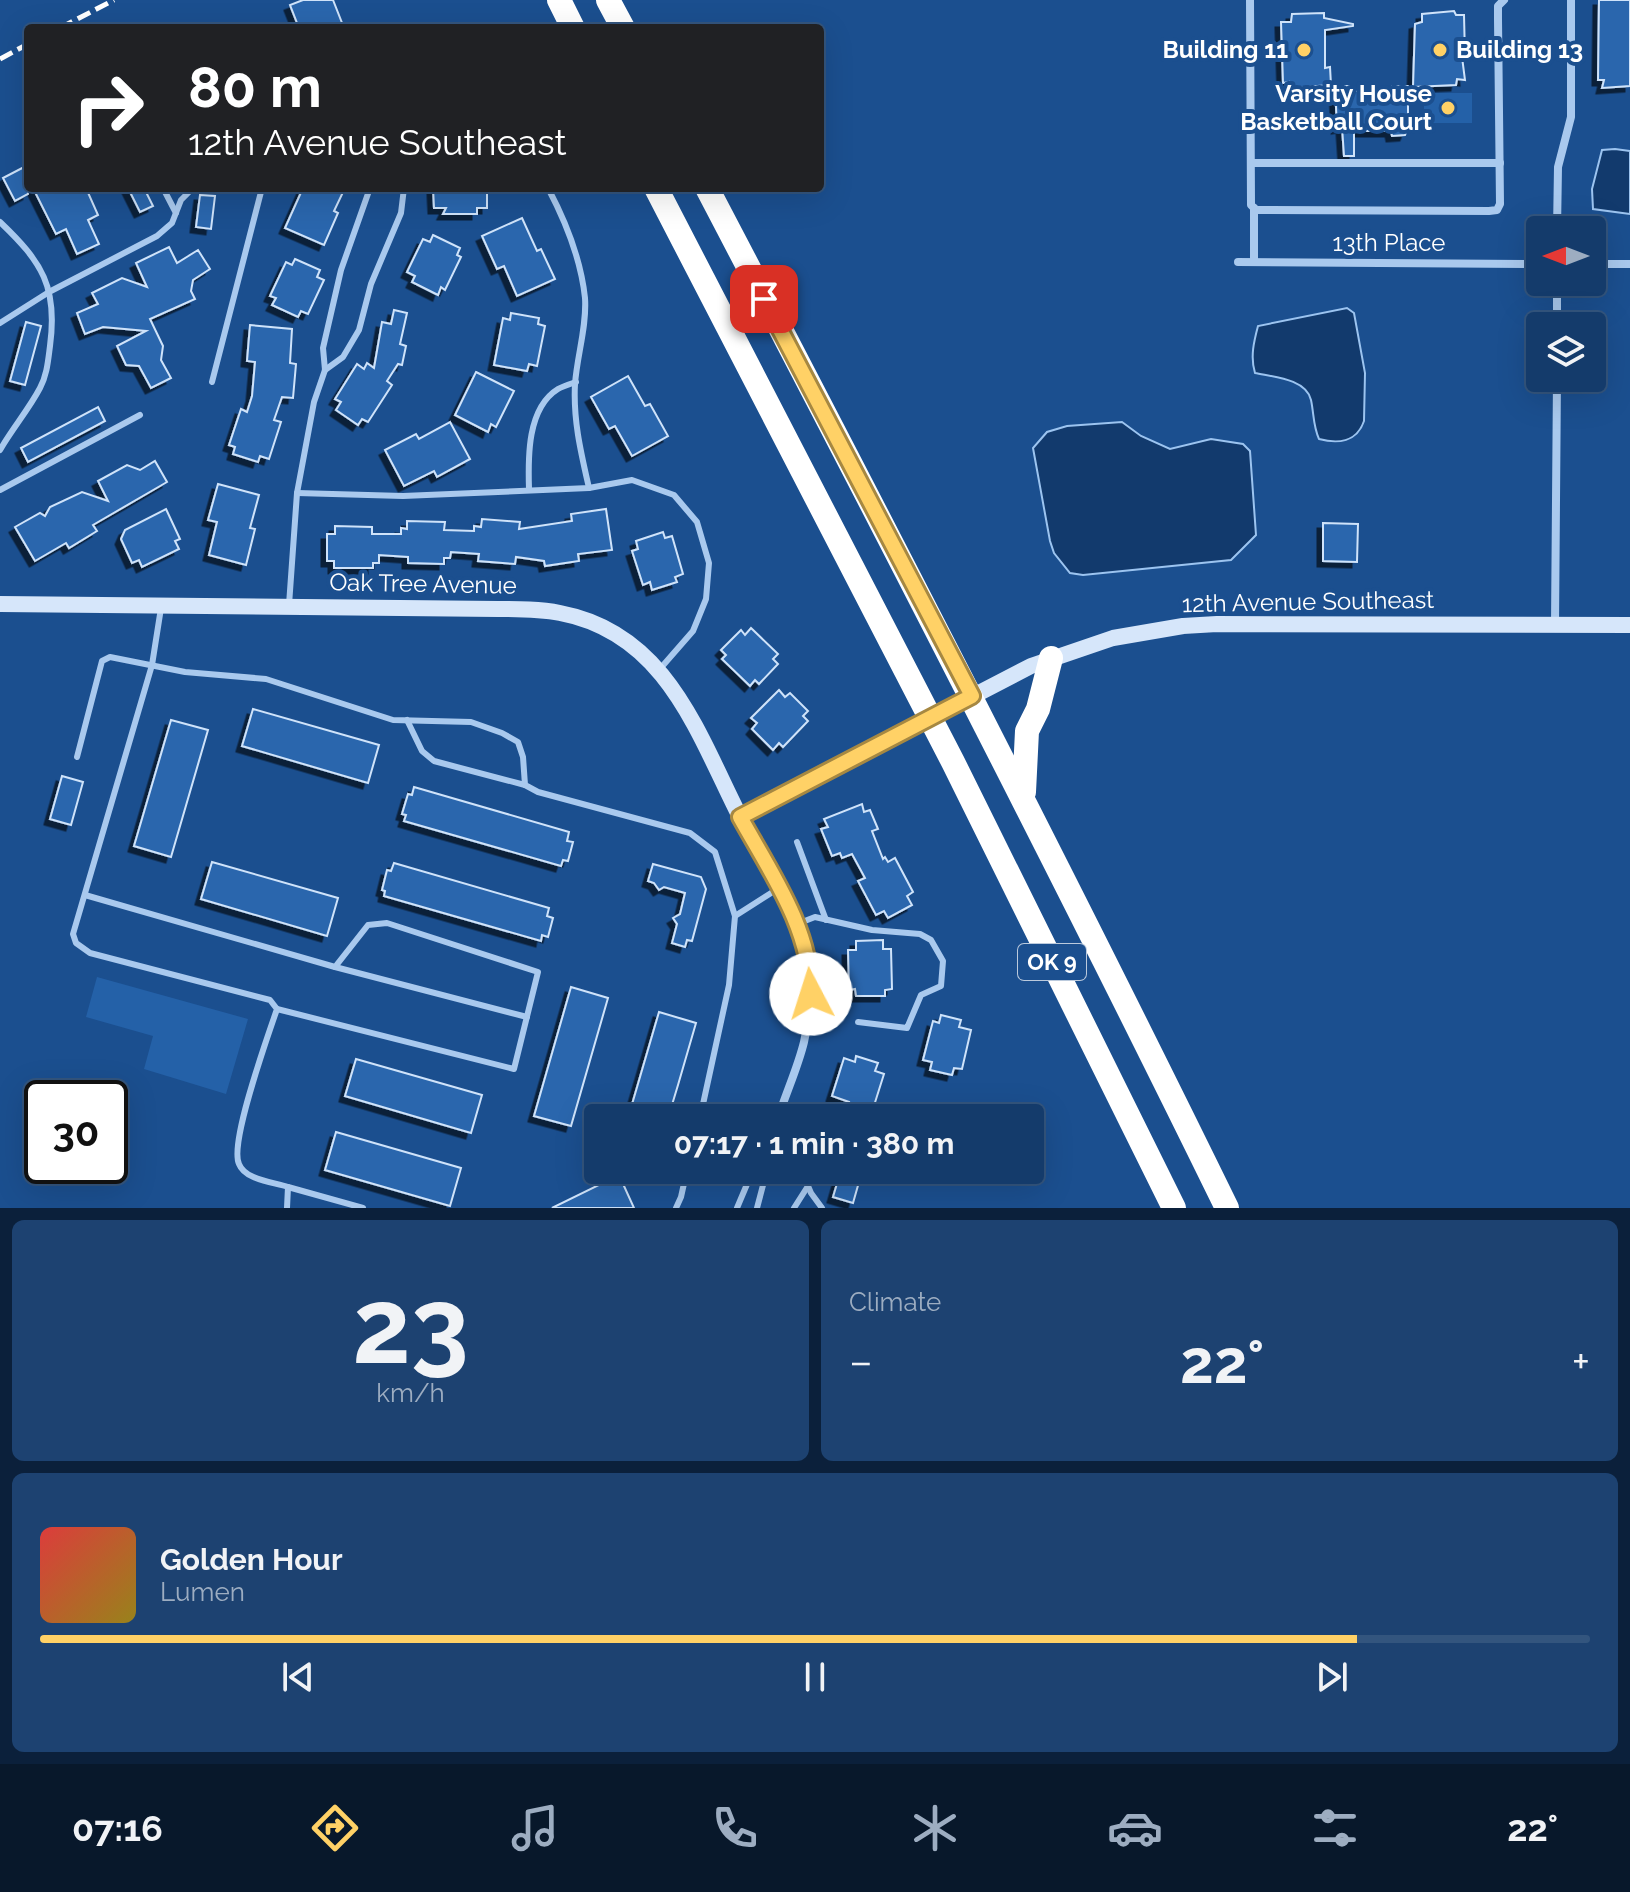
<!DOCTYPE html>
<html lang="en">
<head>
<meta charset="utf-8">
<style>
	body { margin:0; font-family:Raleway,sans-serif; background:#1d4271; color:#f1f3f6; height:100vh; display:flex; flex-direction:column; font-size:30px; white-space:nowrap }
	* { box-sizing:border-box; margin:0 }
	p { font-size:26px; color:#9dadc1 }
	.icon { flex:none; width:44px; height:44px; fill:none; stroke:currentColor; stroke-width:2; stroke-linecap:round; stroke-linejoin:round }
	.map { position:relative; height:1208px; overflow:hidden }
	.sheet { display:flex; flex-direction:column; gap:12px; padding:12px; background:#0b203b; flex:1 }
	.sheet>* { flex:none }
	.banner { position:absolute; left:24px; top:24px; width:800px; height:168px; border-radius:8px; box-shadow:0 8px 32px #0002,0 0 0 2px #33557e; background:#202124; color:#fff; overflow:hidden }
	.needle { width:52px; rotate:270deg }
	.controls { position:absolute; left:1526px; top:216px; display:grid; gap:16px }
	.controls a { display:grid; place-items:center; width:80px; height:80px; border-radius:8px; background:#143b6b; box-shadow:0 8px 32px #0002,0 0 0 2px #33557e; font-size:40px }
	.speed { position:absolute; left:24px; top:1080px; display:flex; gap:16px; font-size:40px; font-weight:700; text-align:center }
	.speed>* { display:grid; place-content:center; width:104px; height:104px; border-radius:50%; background:#143b6b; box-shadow:0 8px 32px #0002,0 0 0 2px #33557e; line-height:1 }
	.speed .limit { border:4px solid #111; border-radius:12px; background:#fff; color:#111 }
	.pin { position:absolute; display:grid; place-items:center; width:68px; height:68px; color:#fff; margin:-34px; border-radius:16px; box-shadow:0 4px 12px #0006 }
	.me { position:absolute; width:88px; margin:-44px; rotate:355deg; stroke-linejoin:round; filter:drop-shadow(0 0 6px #0008) }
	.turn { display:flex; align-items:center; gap:28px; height:168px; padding:0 32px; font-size:36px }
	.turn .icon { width:104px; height:104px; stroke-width:2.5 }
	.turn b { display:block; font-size:56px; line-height:68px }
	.big { font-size:60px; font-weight:700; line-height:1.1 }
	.sheet .card { flex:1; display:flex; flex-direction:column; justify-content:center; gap:12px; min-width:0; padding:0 28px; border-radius:12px; background:#1d4271 }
	.sheet .dial { align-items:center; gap:0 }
	.dial b { font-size:104px; line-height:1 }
	.song { display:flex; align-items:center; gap:24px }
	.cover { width:96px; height:96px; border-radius:12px; background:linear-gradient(135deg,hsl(0 70% 55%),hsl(50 70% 35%)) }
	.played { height:8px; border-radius:4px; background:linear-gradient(90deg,#ffd166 85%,#33557e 85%) }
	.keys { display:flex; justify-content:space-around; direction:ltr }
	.heat { display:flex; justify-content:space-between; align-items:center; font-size:44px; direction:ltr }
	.sheet .tiles { flex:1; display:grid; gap:12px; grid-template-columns:1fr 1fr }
	.card:last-child { grid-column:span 2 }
	.trip { position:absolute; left:584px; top:1104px; width:460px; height:80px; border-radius:8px; background:#143b6b; box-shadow:0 8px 32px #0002,0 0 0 2px #33557e; font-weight:700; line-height:80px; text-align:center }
	.menu { display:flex; height:128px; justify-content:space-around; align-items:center; background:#08182b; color:#9dadc1 }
	.menu .icon { width:56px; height:56px }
	.menu .current { color:#ffd166 }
	.menu b { font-size:36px; color:#f1f3f6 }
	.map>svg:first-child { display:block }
</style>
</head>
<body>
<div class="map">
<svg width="1630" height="1208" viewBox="0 0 1630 1208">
	<defs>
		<filter id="shadow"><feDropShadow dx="-5.5" dy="5.5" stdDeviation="0" flood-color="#0009"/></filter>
	</defs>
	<rect width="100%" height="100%" fill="#1b4f8f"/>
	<g fill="#2461a8">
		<rect x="1424" y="93" width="48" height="30"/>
		<polygon points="97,977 248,1019 226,1094 144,1069 153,1036 86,1017"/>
	</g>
	<g fill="#123a6d" stroke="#9cc4f0" stroke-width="2">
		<polygon points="1615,149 1630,151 1630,214 1593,209 1592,189 1602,150"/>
		<path d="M1347 308 1354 313 1365 373 1364 421C1357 442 1338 444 1319 439 1313 426 1314 414 1311 400 1306 379 1274 377 1255 373 1250 357 1254 341 1258 326Z"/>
		<polygon points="1122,422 1141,436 1170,449 1211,439 1243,444 1250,451 1256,535 1231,560 1083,575 1070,573 1054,553 1050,541 1033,448 1047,432 1067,426"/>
	</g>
	<g fill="#2a66ad" stroke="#cfe3fa" stroke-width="2" filter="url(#shadow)">
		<polygon points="303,0 333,0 344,28 299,28 290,5"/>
		<polygon points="1599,0 1630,0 1630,86 1602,88 1604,80 1598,80"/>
		<polygon points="1454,11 1456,15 1464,15 1465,57 1462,57 1465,80 1457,79 1456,85 1413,87 1415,24 1422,22 1422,14"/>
		<polygon points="1324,13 1324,18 1353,24 1353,26 1325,30 1325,68 1330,67 1331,85 1290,88 1289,82 1283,83 1281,22 1291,22 1292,14"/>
		<polygon points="1335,86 1351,86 1352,91 1392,91 1392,86 1408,86 1408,127 1405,135 1392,136 1391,131 1354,131 1354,156 1344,156 1342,127 1337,128"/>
		<polygon points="28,165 28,194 15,201 3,178"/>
		<polygon points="33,188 86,188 98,215 88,220 99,244 77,254 66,229 56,234"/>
		<polygon points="128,188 144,188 153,206 140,212"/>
		<polygon points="303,188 345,188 334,211 338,213 324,245 285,228"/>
		<polygon points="433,188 487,188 487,208 477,208 477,214 443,214 446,208 434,208"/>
		<polygon points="200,195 215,196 211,229 196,227"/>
		<polygon points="522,218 537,251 541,249 555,279 517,296 504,266 497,269 482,236"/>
		<polygon points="433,235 460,248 457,255 461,257 445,290 441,287 438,295 412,282 415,276 407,272 423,239 430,242"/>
		<polygon points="169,247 177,263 198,250 210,269 193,280 191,291 195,299 150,319 163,346 161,360 171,378 151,388 139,366 126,365 117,346 146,331 103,327 85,334 77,313 98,304 92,293 122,278 147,287 136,263"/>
		<polygon points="295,259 320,270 317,277 324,280 308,314 301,311 298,317 272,305 276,298 270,296 286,262 292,265"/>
		<polygon points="394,310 407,313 400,344 406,346 402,365 398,364 387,381 392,385 368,422 362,419 358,425 336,410 341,402 335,399 357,364 364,369 367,363 374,368 382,322 391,324"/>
		<polygon points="511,313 539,318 538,324 545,326 537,366 529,364 527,371 494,365 503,318 510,320"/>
		<polygon points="26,322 41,326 25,385 10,381"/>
		<polygon points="250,325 292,329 290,363 296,364 293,398 282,397 274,420 281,422 269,459 260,456 258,462 233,454 235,447 229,445 241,409 247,412 252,396 255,362 247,361"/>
		<polygon points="476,372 514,391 496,427 491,424 488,432 455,415"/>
		<polygon points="628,376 645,406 650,404 668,436 632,456 615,426 609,429 591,397"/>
		<polygon points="98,407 105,421 28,462 21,448"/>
		<polygon points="450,422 470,459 437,477 434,471 404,486 385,450 416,434 419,439"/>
		<polygon points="155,461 167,482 93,525 97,531 69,548 66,543 35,561 15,527 40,513 45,516 50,507 82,492 108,501 98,481 127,465 140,470"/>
		<polygon points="218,484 259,495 250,528 255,529 246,565 209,555 217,522 208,520"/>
		<polygon points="166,509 180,539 175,541 179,549 142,567 139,560 132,563 121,539 125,530"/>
		<polygon points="606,509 612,550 578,554 579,561 545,566 544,561 516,557 515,564 478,561 479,554 451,552 450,558 444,558 444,564 408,563 408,557 379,555 379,563 373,563 373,568 334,568 334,561 327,561 327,534 335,534 335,526 372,527 372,534 401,534 401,528 407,529 407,521 445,522 444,530 474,531 474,526 481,527 482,519 520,522 519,529 572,521 571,514"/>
		<polygon points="1323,523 1358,524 1357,562 1323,561"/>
		<polygon points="663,532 665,538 672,536 683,574 675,577 677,582 652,590 650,582 643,585 632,551 638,549 636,541"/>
		<polygon points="751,628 778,654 773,659 778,664 759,684 755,680 750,686 722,659 726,655 721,650 741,630 745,635"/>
		<polygon points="779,690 785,697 790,693 808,711 803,716 808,721 783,747 779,743 773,750 752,729 757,723 751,718"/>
		<polygon points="253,709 379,745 368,783 242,746"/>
		<polygon points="171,720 208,730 171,857 134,846"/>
		<polygon points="62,776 83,782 71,825 50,819"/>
		<polygon points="414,787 569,832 567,841 573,842 568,861 563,860 561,866 404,821 406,815 402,814 408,794 412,795"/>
		<polygon points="862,804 864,812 870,810 878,829 872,831 883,859 885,857 888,862 895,858 913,892 907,896 912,905 888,918 884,911 876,915 858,881 865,878 852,854 842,858 840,853 832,856 821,829 828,827 824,819"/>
		<polygon points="212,862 338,898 327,936 201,899"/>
		<polygon points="394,863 549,908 547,916 553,918 548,937 542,935 541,941 384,896 385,891 382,890 387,870 391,871"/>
		<polygon points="653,864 701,877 706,889 692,941 687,940 685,947 672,943 677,924 673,918 680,914 685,893 664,887 659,890 654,883 648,881"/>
		<polygon points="883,940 883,949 891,949 892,989 885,990 885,996 856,996 855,989 849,990 848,950 856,950 856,941"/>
		<polygon points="571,987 608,998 571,1126 534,1116"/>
		<polygon points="659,1012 696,1023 678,1085 668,1118 628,1118"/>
		<polygon points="941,1015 961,1020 959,1027 971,1030 962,1069 954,1068 952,1075 930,1070 932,1062 923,1060 933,1021 939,1023"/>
		<polygon points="856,1056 878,1063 875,1071 884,1074 872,1112 865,1109 864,1114 847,1109 849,1102 832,1096 844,1058 855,1062"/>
		<polygon points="356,1059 482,1095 471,1133 345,1096"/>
		<polygon points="336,1132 461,1168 450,1206 325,1170"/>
		<polygon points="841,1170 861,1175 853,1203 833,1197"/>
		<polygon points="619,1175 634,1208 552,1208"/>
	</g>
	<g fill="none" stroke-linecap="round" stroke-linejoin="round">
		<g stroke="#a9c9ee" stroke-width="6">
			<polyline points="163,188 176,213"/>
			<path d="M548 188C566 222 581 260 585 298 587 326 577 356 575 384 573 420 581 453 589 488"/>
			<path d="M0 222C42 262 58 287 50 346 48 361 47 375 40 388 29 409 12 429 0 450"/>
			<polyline points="0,323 49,292 157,236 172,223 181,200 193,188"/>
			<polyline points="325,370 343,357 359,330 371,284 401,213 404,188"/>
			<polyline points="212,382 262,188"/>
			<path d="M529 489C528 458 527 408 558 389 563 386 570 384 576 382"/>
			<polyline points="0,490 140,415"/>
			<polyline points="297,493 403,496 589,488 632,480 674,495 697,522 709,563 706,599 693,631 659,670"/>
			<polyline points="289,605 297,493 314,402 325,370 323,348 341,270 370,188"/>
			<path d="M161 608 152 665 73 934 76 943 90 953 270 1000 277 1009C268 1036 229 1143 239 1164 245 1180 273 1182 288 1187L287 1208"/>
			<polyline points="407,720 422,751 434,761 525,785"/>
			<polyline points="77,757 102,661 110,657 185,672 266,679 393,720 471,722 502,733 518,742 523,757 525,785 538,792 690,833 715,852 735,916"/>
			<polyline points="797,842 826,920"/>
			<polyline points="85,895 335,967 368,925 387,923 538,972 514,1069 277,1009"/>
			<polyline points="797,924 815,917 872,930 920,934 931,940 943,961 941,986 921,995 907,1028 858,1022"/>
			<polyline points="335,967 527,1017"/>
			<polyline points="700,1118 729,985 735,916 779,888"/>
			<polyline points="801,1170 811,1193 822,1208"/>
			<polyline points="288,1187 363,1208"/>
			<polyline points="676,1208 681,1197 687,1170"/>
			<polyline points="737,1208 753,1170"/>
			<polyline points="757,1208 767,1170"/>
			<polyline points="794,1208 808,1186"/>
		</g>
		<g stroke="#a9c9ee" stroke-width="8">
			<polyline points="1250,0 1251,205 1256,210 1489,211 1497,210 1500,204 1498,19 1498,6 1504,0"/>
			<polyline points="1251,163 1500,163"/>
			<polyline points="1254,208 1254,262"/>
			<polyline points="1557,230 1558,167 1571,117 1571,0"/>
			<polyline points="1238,262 1540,264"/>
			<polyline points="1592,264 1630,264"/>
			<polyline points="1557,326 1557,282"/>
			<polyline points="1555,625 1557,378"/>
			<path d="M740 817C783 896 826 946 804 1042 798 1067 786 1093 778 1118"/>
		</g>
		<path stroke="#d6e6fa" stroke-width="16" d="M0 604 498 609C519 609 540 609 560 613 666 633 697 732 740 817L1031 666 1113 638 1183 626 1217 624 1630 625"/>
		<g stroke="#fff" stroke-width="24">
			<polyline points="559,0 573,28"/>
			<polyline points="608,0 623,28"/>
			<polyline points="656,188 953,762 1174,1208"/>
			<path d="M707 188C884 526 1059 865 1227 1208"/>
			<polyline points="1024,792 1027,731 1038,709 1051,658"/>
		</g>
		<g stroke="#fff" stroke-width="5" stroke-dasharray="14 6" stroke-linecap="butt">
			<polyline points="60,28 114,0"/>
			<polyline points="0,59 28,44"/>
		</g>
	</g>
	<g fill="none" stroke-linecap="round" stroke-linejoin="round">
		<g stroke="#a68842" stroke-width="20">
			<path id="route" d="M764 299 972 696 740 817C771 873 811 929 811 994"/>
		</g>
		<use href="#route" stroke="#ffd166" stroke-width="14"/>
	</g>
	<g fill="#ffd166" stroke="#1b4f8f" stroke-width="3">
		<circle cx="1304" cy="50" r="8"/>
		<circle cx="1440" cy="50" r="8"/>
		<circle cx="1448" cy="108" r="8"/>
	</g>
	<g text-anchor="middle" stroke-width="8" stroke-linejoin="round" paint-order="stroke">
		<rect fill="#1b4f8f" stroke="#bbcadd" stroke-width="2" x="1018" y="944" width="68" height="36" rx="6"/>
		<g font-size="22" font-weight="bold" fill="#fff">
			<text x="1052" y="970">OK 9</text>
		</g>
		<g font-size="24" font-weight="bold" fill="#fff" stroke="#1b4f8f" text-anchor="end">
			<text x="1288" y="58">Building 11</text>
			<text x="1456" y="58" text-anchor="start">Building 13</text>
			<text x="1432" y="102">Varsity House<tspan x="1432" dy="28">Basketball Court</tspan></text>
		</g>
		<g font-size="24" fill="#fff" stroke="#1b4f8f">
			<text x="1389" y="251">13th Place</text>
			<text transform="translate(423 584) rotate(1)" y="8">Oak Tree Avenue</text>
			<text transform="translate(1308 602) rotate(-1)" y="8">12th Avenue Southeast</text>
		</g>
	</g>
</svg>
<div class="controls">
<a><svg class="needle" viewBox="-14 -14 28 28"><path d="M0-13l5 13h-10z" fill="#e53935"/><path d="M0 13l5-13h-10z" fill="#9dadc1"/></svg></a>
<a><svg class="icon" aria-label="layers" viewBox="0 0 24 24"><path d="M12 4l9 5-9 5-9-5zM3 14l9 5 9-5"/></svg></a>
</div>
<div class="speed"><div class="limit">30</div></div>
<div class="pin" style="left:764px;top:299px;background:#d93025"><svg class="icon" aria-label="arrive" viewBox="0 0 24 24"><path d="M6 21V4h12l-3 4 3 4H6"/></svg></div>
<svg class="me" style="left:811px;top:994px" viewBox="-20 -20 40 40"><circle r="19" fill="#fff"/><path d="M0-13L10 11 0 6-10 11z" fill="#ffd166"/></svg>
<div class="trip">07:17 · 1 min · 380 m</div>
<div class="banner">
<div class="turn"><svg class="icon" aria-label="right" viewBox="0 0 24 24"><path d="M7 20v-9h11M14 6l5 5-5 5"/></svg><div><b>80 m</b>12th Avenue Southeast</div></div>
</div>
</div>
<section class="sheet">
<div class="tiles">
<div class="card dial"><b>23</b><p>km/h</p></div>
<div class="card"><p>Climate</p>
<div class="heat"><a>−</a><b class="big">22°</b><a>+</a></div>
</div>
<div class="card">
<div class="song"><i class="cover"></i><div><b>Golden Hour</b><p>Lumen</p></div></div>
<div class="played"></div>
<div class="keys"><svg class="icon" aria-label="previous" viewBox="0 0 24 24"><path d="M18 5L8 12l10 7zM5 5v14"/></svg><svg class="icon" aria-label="pause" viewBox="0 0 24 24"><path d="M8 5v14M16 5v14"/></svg><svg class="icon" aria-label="next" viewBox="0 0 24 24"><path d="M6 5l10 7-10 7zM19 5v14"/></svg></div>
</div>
</div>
</section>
<nav class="menu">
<b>07:16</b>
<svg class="icon current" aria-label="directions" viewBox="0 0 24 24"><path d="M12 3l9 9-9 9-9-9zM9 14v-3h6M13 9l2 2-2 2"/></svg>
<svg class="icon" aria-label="music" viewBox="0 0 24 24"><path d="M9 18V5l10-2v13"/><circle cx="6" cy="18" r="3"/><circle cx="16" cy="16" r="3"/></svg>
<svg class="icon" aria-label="phone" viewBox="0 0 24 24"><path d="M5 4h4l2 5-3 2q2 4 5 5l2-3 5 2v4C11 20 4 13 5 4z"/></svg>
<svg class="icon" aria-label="climate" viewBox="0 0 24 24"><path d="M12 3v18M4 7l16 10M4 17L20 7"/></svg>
<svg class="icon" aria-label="car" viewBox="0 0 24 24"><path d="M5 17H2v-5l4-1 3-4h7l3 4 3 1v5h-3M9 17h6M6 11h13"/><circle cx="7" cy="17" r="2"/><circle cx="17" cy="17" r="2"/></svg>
<svg class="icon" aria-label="filters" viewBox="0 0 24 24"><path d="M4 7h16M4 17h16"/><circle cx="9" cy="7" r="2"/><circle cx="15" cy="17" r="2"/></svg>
<b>22°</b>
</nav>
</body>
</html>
